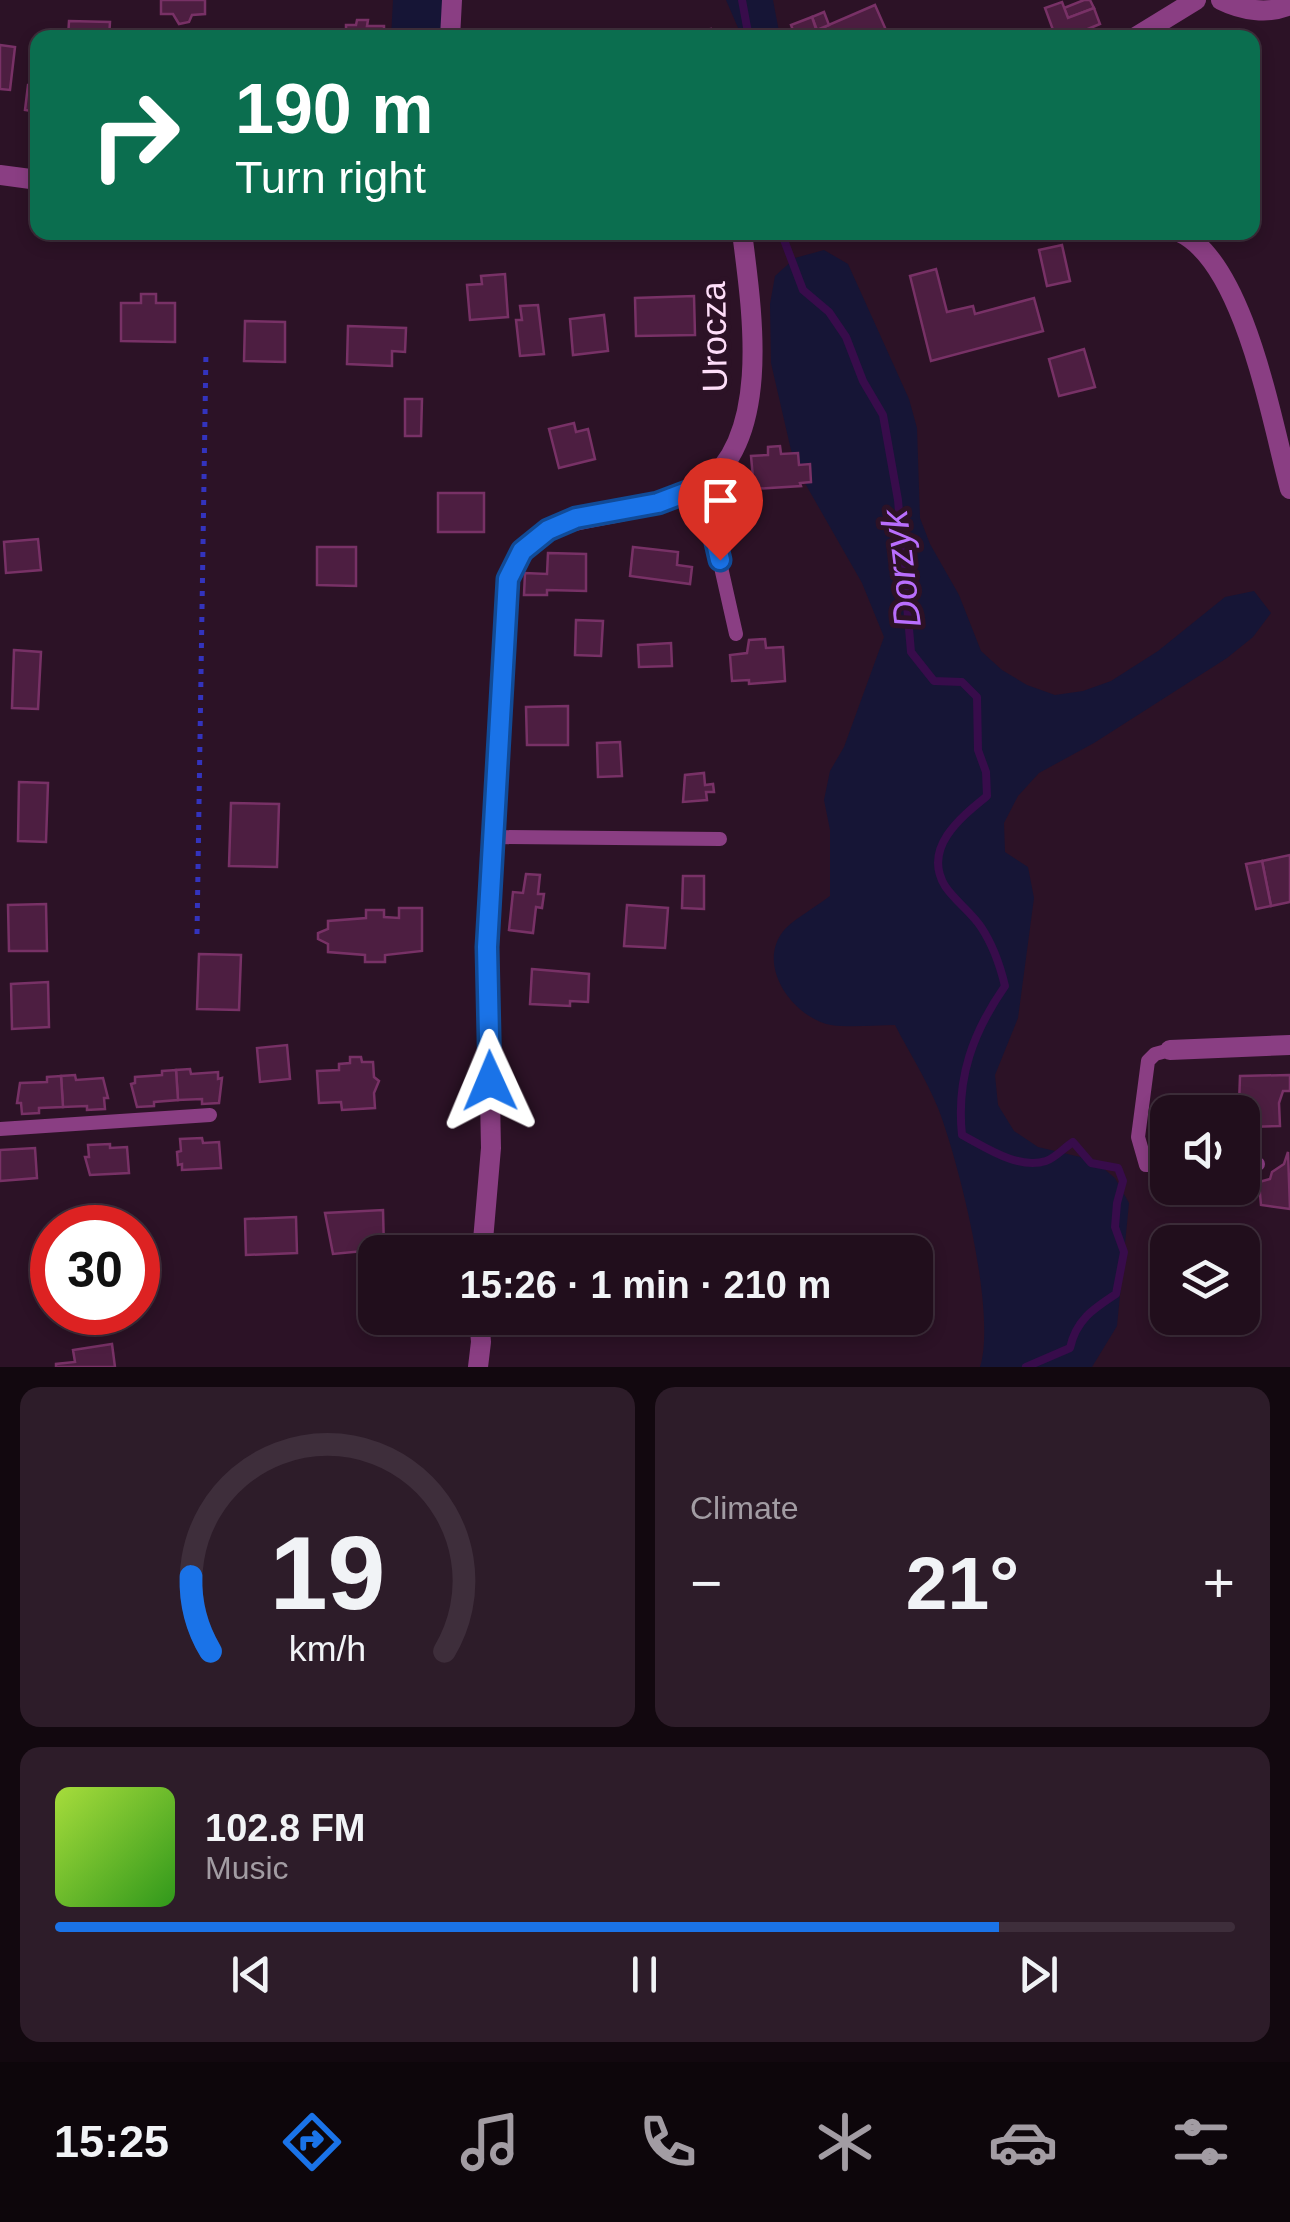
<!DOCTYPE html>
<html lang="en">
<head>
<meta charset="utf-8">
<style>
	body { margin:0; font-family:Arial,sans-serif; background:#2d1c29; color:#f1f3f6; height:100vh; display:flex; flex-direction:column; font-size:38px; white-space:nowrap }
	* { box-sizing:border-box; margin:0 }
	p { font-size:32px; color:#a29ca3 }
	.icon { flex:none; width:55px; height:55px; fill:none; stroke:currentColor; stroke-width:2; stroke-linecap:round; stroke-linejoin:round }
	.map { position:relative; height:1367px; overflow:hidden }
	.panel { display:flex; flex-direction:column; gap:20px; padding:20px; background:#12080f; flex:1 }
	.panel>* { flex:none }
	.top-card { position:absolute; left:30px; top:30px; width:1230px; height:210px; border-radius:20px; box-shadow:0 5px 15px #0003,0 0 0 2px #3e2e3b; background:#0b6e4f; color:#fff; overflow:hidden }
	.buttons { position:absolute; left:1150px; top:1095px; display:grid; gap:20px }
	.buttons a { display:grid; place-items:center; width:110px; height:110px; border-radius:20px; background:#210e1c; box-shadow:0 5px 15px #0003,0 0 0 2px #3e2e3b; font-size:50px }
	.speed { position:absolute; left:30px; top:1205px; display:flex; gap:20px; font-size:50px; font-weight:700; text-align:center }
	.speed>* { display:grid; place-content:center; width:130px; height:130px; border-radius:50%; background:#210e1c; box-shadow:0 5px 15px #0003,0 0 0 2px #3e2e3b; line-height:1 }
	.speed .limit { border:15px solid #d22; background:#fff; color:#111 }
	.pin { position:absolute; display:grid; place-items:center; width:85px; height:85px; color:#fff; margin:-102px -42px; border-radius:50% 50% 50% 0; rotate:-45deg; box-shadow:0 0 10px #0007 }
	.pin .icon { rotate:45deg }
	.me { position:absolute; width:110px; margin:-55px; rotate:359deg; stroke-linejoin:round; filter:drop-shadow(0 0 8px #0008) }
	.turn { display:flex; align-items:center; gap:35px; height:210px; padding:0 40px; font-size:45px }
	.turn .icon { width:130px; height:130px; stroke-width:2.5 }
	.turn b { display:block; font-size:70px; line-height:85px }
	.big { font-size:75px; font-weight:800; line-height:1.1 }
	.panel .card { flex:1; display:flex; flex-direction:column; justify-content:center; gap:15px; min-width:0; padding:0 35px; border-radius:20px; background:#2d1c29 }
	.panel .dial { align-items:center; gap:0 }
	.dial svg { height:260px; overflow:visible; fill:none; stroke:#3e2e3b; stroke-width:7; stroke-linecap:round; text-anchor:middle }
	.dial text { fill:#f1f3f6; stroke:none }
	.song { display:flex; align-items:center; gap:30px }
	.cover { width:120px; height:120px; border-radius:15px; background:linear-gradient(135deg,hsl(80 70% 55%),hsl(110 70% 35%)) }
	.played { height:10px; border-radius:5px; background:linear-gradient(90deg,#1a73e8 80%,#3e2e3b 80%) }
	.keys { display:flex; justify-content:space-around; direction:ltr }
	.heat { display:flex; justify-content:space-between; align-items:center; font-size:55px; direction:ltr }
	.panel .tiles { flex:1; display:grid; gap:20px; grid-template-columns:1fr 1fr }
	.card:last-child { grid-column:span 2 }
	.trip { position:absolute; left:358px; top:1235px; width:575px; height:100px; border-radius:20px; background:#210e1c; box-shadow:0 5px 15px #0003,0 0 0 2px #3e2e3b; font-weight:800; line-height:100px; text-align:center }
	.tabs { display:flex; height:160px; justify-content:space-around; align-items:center; background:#0d060b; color:#a29ca3 }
	.tabs .icon { width:70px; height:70px }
	.tabs .on { color:#1a73e8 }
	.tabs b { font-size:45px; color:#f1f3f6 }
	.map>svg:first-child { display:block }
</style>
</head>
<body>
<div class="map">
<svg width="1290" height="1367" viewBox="0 0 1290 1367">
	<rect width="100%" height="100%" fill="#2c1226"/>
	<g fill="#161536">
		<polygon points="393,0 447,0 446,37 391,38"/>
		<polygon points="726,0 773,0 780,37 742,37"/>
		<path d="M824 250 848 264 909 399 917 428 920 518 930 544 959 595 981 651 1002 670 1027 685 1055 695 1083 691 1111 681 1158 651 1225 597 1254 591 1271 613 1253 637 1227 658 1094 743 1039 773 1018 796 1004 823 1005 852 1028 867 1034 898 1018 1018 995 1075 998 1105 1014 1131 1038 1147 1093 1160 1115 1178 1129 1203 1117 1326 1092 1367H980C997 1313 959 1162 938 1108 926 1079 909 1052 895 1025 875 1025 851 1028 831 1025 793 1018 754 964 785 929 797 917 816 907 830 896V830L824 800 830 771 844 747 884 637 862 583 802 478 791 450 771 363 770 304 775 276 795 258Z"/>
	</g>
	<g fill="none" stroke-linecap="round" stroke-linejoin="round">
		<g stroke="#380c4b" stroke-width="8">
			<polyline points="742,0 749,38"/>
			<path d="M781 232 803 290 829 312 846 337 863 381 883 415 898 500 911 652 934 681 962 682 977 697 978 750 986 772 987 796C961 817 922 848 945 886 955 901 971 912 981 927 993 945 1000 965 1005 986 973 1032 956 1078 962 1135 985 1147 1018 1170 1046 1161 1055 1158 1065 1147 1073 1142L1091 1163 1118 1168 1123 1181 1117 1203 1115 1227 1124 1252 1116 1294C1093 1309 1076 1320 1070 1348L1026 1367"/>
		</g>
	</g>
	<g fill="#4d1e41" stroke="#783166" stroke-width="2.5">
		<polygon points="161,0 205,0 205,14 192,15 189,22 179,24 173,14 161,14"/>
		<polygon points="1084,0 1090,0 1094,8 1068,18 1064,8"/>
		<polygon points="1062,2 1068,18 1094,8 1100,24 1066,38 1056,38 1045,8"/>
		<polygon points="875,5 886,30 867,38 819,38 817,30"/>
		<polygon points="824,12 829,25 817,30 812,17"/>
		<polygon points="812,17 819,38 796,38 791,25"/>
		<polygon points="357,20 368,20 367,26 384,26 384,38 346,38 346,25 356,25"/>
		<polygon points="69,21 110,22 109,38 68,38"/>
		<polygon points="711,29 713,38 689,38 688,33"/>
		<polygon points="0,45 15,47 10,90 0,89"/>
		<polygon points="28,85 38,86 38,112 25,110"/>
		<polygon points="1062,245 1070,281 1047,286 1039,250"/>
		<polygon points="936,269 947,312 973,306 975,314 1034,298 1043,331 931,361 910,276"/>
		<polygon points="505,274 508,317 470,320 467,285 482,284 481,276"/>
		<polygon points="141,294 156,294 156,303 175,303 175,342 121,341 121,303 141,303"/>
		<polygon points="694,296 695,335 636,336 635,298"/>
		<polygon points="538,305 544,354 520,356 516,320 522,320 520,306"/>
		<polygon points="604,315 608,351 573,355 570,319"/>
		<polygon points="245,321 285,322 285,362 244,361"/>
		<polygon points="348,326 406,328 405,352 392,351 392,366 347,364"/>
		<polygon points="1084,349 1095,387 1059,396 1049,359"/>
		<polygon points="405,399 422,399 421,436 405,436"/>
		<polygon points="574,423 576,432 588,429 595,459 559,468 549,429"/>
		<polygon points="780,446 781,454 798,453 799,465 810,464 811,482 800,483 801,486 754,489 751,456 768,455 768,447"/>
		<rect x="438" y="493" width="46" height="39"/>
		<polygon points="38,539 41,570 6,573 4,542"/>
		<polygon points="317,547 356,547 356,586 317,585"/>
		<polygon points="633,547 678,552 677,565 692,567 690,584 630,576"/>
		<polygon points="548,553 586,554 586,591 547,590 547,595 524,595 525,573 547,574"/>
		<polygon points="576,620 603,621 601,656 575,655"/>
		<polygon points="765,639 766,648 783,647 785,681 749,684 749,680 732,681 730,655 747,653 749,640"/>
		<polygon points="671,643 672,666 639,667 638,645"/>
		<polygon points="14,650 41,652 38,709 12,708"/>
		<polygon points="568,706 568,745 527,745 526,707"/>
		<polygon points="620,742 622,776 598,777 597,743"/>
		<polygon points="704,773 705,785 713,784 714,792 706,792 707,800 683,802 685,775"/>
		<polygon points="19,782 48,783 46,842 18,841"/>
		<polygon points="231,803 279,804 277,867 229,866"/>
		<polygon points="1290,855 1290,902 1271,906 1262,861"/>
		<polygon points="1262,861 1271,906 1256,909 1246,864"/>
		<polygon points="526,874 540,875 538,894 544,894 542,908 536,907 533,933 509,930 513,892 523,893"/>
		<polygon points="683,876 704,876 704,909 682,908"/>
		<polygon points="46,904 47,951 9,951 8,905"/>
		<polygon points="627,905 668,908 665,948 624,946"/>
		<polygon points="399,908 422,908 422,951 385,955 385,962 365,962 365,955 328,952 328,944 318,939 318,933 328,929 328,921 366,918 366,910 384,910 384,917 399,918"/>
		<polygon points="199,954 241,955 239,1010 197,1009"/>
		<polygon points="532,969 589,974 588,1002 570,1001 570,1006 530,1004"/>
		<polygon points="48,982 49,1027 12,1029 11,984"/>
		<polygon points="287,1045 290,1079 260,1082 257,1048"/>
		<polygon points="350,1057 361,1057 362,1062 373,1062 374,1077 379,1081 374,1093 375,1108 342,1110 341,1102 319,1103 317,1071 339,1070 339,1064 350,1063"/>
		<polygon points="190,1069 191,1074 218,1072 218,1079 222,1078 219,1103 202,1104 202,1099 178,1100 176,1070"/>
		<polygon points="176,1070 178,1100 154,1102 154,1106 137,1107 131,1084 135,1083 135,1077 162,1075 162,1071"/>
		<polygon points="75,1075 76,1080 103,1078 108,1098 104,1098 105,1109 87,1110 87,1106 63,1107 61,1076"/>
		<polygon points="1290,1075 1290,1091 1283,1091 1279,1103 1280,1126 1249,1127 1249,1105 1239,1105 1240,1076"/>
		<polygon points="61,1076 63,1107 39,1108 39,1113 22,1114 21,1103 17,1103 20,1083 47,1082 47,1077"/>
		<polygon points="202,1138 203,1143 219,1142 221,1168 182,1170 182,1164 178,1165 177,1152 181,1151 180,1139"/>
		<polygon points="110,1144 110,1148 127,1147 129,1173 90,1175 85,1157 89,1157 88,1145"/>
		<polygon points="35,1148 37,1178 0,1181 0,1150"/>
		<polygon points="1288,1152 1290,1209 1261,1205 1259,1182 1270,1179 1272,1172 1284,1164"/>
		<polygon points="383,1210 384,1249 333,1254 325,1213"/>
		<polygon points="296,1217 297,1253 246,1255 245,1219"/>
		<polygon points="112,1344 115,1367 56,1367 56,1364 75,1362 73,1350"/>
	</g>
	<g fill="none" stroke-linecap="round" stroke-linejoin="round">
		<polyline stroke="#3333bd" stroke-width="5" stroke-dasharray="5 8" stroke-linecap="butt" points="197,934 206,350"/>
		<g stroke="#8a3e83" stroke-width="14">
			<polyline points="703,487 736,634"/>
			<polyline points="494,837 720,839"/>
			<polyline points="0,1129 210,1115"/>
			<polyline points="1242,1164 1258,1164"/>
			<polyline points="1168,1165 1146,1165 1138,1137 1148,1061 1155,1054 1170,1050"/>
		</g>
		<g stroke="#8a3e83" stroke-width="20">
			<path d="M1221 0C1241 10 1268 15 1290 5"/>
			<polyline points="450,38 452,0"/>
			<polyline points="1134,38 1196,0"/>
			<polyline points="0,175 38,180"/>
			<path d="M1179 232C1245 262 1272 424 1290 489"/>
			<polyline points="1170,1050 1290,1045"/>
			<path d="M482 1252 491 1148 487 947 508 579C534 526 556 524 610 514 637 508 682 501 704 485 773 435 751 305 742 232"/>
			<polyline points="478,1367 481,1342 479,1318"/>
		</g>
	</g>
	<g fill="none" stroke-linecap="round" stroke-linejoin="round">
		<g stroke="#114b97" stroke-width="25">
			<polyline id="route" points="490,1081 487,947 508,579 522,551 548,530 576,518 658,503 703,486 720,560"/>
		</g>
		<use href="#route" stroke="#1a73e8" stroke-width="18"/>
	</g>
	<g text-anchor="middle" stroke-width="10" stroke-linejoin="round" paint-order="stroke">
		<g font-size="35" fill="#fedef9" stroke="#2c1226">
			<text transform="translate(714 337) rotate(-91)" y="12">Urocza</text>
		</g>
		<g font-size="38" font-style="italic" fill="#b96efd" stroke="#2c1226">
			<text transform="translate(901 569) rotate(-97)" y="13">Dorzyk</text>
		</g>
	</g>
</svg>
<div class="buttons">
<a><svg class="icon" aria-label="sound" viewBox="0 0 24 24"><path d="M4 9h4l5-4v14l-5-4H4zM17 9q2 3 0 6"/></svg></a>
<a><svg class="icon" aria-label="layers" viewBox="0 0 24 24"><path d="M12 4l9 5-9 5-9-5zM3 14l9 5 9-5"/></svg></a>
</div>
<div class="speed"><div class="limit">30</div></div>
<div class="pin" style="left:720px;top:560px;background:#d93025"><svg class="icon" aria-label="arrive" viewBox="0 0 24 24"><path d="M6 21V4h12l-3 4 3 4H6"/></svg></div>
<svg class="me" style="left:490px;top:1081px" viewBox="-20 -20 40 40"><path d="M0-17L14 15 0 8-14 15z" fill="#1a73e8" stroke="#fff" stroke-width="4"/></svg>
<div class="trip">15:26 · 1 min · 210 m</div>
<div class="top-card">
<div class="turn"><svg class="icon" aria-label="right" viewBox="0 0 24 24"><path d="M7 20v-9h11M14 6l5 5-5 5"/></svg><div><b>190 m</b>Turn right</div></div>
</div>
</div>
<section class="panel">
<div class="tiles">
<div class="card dial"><svg viewBox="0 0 100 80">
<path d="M14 69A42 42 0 1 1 86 69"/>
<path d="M14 69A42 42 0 0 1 8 46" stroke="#1a73e8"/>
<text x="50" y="56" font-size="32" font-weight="700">19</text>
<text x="50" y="72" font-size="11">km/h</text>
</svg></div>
<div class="card"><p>Climate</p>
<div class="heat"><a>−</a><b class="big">21°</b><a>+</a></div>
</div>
<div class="card">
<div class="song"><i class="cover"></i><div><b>102.8 FM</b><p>Music</p></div></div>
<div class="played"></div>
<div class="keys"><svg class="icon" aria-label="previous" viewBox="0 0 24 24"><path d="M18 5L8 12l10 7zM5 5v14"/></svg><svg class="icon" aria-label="pause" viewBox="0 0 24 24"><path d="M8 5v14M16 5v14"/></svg><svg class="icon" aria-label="next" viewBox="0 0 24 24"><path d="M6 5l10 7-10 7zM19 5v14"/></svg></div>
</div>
</div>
</section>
<nav class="tabs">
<b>15:25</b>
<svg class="icon on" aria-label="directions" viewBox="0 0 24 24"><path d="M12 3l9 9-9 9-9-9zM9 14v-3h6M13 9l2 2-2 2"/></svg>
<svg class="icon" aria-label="music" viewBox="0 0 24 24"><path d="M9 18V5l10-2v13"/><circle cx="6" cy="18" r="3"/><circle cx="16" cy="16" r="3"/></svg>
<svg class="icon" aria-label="phone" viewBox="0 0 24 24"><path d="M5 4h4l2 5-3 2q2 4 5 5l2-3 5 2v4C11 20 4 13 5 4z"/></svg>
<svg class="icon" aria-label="climate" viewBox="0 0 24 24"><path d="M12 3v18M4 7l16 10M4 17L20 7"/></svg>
<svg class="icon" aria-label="car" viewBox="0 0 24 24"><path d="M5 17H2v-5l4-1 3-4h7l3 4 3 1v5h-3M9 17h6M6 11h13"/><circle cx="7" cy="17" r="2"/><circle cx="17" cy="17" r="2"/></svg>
<svg class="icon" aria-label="filters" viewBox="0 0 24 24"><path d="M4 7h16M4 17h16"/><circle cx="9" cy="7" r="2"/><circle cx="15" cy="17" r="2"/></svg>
</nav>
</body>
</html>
